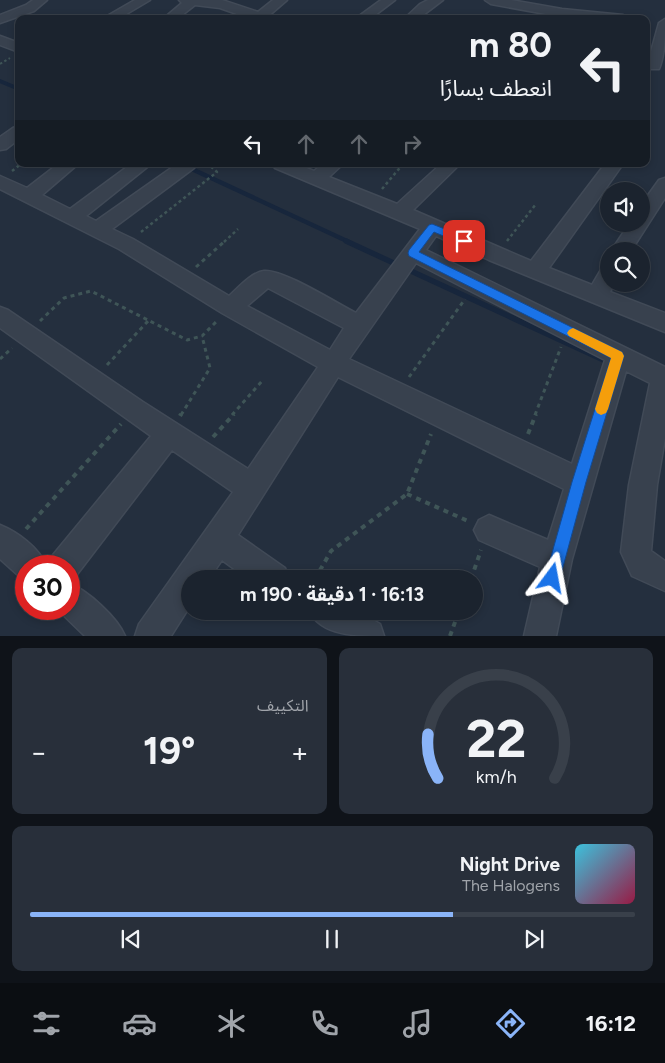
<!DOCTYPE html>
<html lang="ar">
<head>
<meta charset="utf-8">
<style>
	body { margin:0; font-family:Figtree,"Noto Sans Arabic",sans-serif; background:#282f3a; color:#f1f3f6; direction:rtl; height:100vh; display:flex; flex-direction:column; font-size:19px; white-space:nowrap }
	* { box-sizing:border-box; margin:0 }
	p { font-size:16px; color:#a0a4aa }
	.icon { flex:none; width:28px; height:28px; fill:none; stroke:currentColor; stroke-width:2; stroke-linecap:round; stroke-linejoin:round }
	.map { position:relative; height:636px; overflow:hidden; direction:ltr }
	.panel { display:flex; flex-direction:column; gap:12px; padding:12px; background:#0f1319; flex:1 }
	.panel>* { flex:none }
	.hud { position:absolute; left:15px; top:15px; width:635px; height:152px; border-radius:10px; box-shadow:0 2px 8px #0003,0 0 0 1px #39404a; direction:rtl; background:#1b232e; color:#f1f3f6; overflow:hidden }
	.controls { position:absolute; left:600px; top:182px; display:grid; gap:10px }
	.controls a { display:grid; place-items:center; width:50px; height:50px; border-radius:50%; background:#1b232e; box-shadow:0 2px 8px #0003,0 0 0 1px #39404a; font-size:25px }
	.speed { position:absolute; left:15px; top:555px; display:flex; gap:10px; font-size:25px; font-weight:700; text-align:center }
	.speed>* { display:grid; place-content:center; width:65px; height:65px; border-radius:50%; background:#1b232e; box-shadow:0 2px 8px #0003,0 0 0 1px #39404a; line-height:1 }
	.speed .limit { border:8px solid #d22; background:#fff; color:#111 }
	.pin { position:absolute; display:grid; place-items:center; width:42px; height:42px; color:#fff; margin:-21px; border-radius:10px; box-shadow:0 2px 8px #0006 }
	.me { position:absolute; width:55px; margin:-28px; rotate:13deg; stroke-linejoin:round; filter:drop-shadow(0 0 4px #0008) }
	.turn { display:flex; align-items:center; gap:18px; height:105px; padding:0 15px; font-size:22px }
	.turn .icon { width:65px; height:65px; stroke-width:2.5 }
	.turn b { display:block; font-size:35px; line-height:42px }
	.lanes { display:flex; align-items:center; height:48px; padding:0 15px; background:#0003; justify-content:center; gap:25px; direction:ltr }
	.lanes .off { opacity:.35 }
	.big { font-size:38px; font-weight:700; line-height:1.1 }
	.panel .widget { flex:1; display:flex; flex-direction:column; justify-content:center; gap:8px; min-width:0; padding:0 18px; border-radius:10px; background:#282f3a }
	.panel .dial { align-items:center; gap:0 }
	.dial svg { height:130px; overflow:visible; fill:none; stroke:#39404a; stroke-width:7; stroke-linecap:round; text-anchor:middle }
	.dial text { fill:#f1f3f6; stroke:none }
	.song { display:flex; align-items:center; gap:15px }
	.cover { width:60px; height:60px; border-radius:8px; background:linear-gradient(135deg,hsl(190 70% 55%),hsl(340 70% 35%)) }
	.played { height:5px; border-radius:2px; background:linear-gradient(90deg,#8ab4f8 70%,#39404a 70%) }
	.keys { display:flex; justify-content:space-around; direction:ltr }
	.heat { display:flex; justify-content:space-between; align-items:center; font-size:28px; direction:ltr }
	.panel .tiles { flex:1; display:grid; gap:12px; grid-template-columns:1fr 1fr }
	.widget:last-child { grid-column:span 2 }
	.trip { position:absolute; left:181px; top:570px; width:302px; height:50px; border-radius:25px; background:#1b232e; box-shadow:0 2px 8px #0003,0 0 0 1px #39404a; font-weight:700; line-height:50px; text-align:center; direction:rtl }
	.tab-bar { display:flex; height:80px; justify-content:space-around; align-items:center; background:#0b0e12; color:#a0a4aa }
	.tab-bar .icon { width:35px; height:35px }
	.tab-bar .on { color:#8ab4f8 }
	.tab-bar b { font-size:22px; color:#f1f3f6 }
	.map>svg:first-child { display:block }
</style>
</head>
<body>
<div class="map">
<svg width="665" height="636" viewBox="0 0 665 636">
	<rect width="100%" height="100%" fill="#242f3e"/>
	<g fill="none" stroke-linecap="round" stroke-linejoin="round">
		<polyline stroke="#17263c" stroke-width="4" points="0,81 19,89"/>
		<polyline stroke="#17263c" stroke-width="4.5" points="181,164 349,242"/>
		<polyline stroke="#17263c" stroke-width="5.5" points="346,241 610,363"/>
		<g stroke="#414a57" stroke-width="3">
			<g id="minor">
				<polygon points="33,0 47,0 34,11 0,23 0,15 26,5"/>
				<polygon points="135,0 150,0 118,19 102,19"/>
				<polygon points="179,0 222,0 258,12 273,0 287,0 265,19 251,19 220,8 195,5 177,19 163,19 182,3"/>
				<polygon points="381,0 395,0 370,19 355,19"/>
				<polygon points="428,0 443,0 418,19 404,19 420,4"/>
				<polygon points="485,0 511,0 562,9 623,15 629,19 562,17 491,4"/>
				<path d="M665 19C665 35 665 55 659 69H649L647 66 659 23Z"/>
				<polygon points="0,36 19,43 19,52 0,45"/>
				<polygon points="19,126 19,139 6,149 0,150 0,137 13,128"/>
				<path d="M58 164H78L42 195 70 209 131 164H151L86 216 96 221 177 164H197L194 168 112 229 133 239 229 296C238 288 252 272 264 271 283 269 336 303 356 313L420 229 275 168 272 164H296L314 171 323 164H343L329 177 397 204 441 164H460L413 210 531 261 605 164H623L549 268 592 285 602 268 609 266V284H614L610 292 665 313V332L489 260 436 236 426 250 665 367V438L657 485 651 551 665 561V591L632 576 621 552 629 485 650 383 626 371 572 559 556 636H524L540 567 479 540 474 530 479 520 489 515 548 540 564 489 338 377 238 535 285 568 289 579H248L222 560 209 579H190V606L171 636H135L139 624 233 492 172 450 75 577 69 579V566H49L53 555 151 436 0 328V307L8 310 143 402 248 469 318 367 222 313 119 249 0 189V176L27 188ZM416 263 605 360 572 464 349 359ZM268 288 344 328 330 350 247 306Z"/>
				<polygon points="665,178 665,198 631,251 611,251 629,224 641,224 641,205 659,180"/>
				<path d="M0 525C17 532 40 548 46 566H26V579L20 577 0 559Z"/>
				<path d="M69 583C88 591 117 617 125 636H85L57 609H69Z"/>
				<path d="M309 611H357L380 624 384 636C356 636 322 636 309 611Z"/>
			</g>
		</g>
		<polyline stroke="#3f5557" stroke-width="2" stroke-dasharray="2.5 2.5" stroke-linecap="butt" points="0,64 10,58"/>
		<g stroke="#3f5557" stroke-width="2.5" stroke-dasharray="3 3" stroke-linecap="butt">
			<polyline points="12,171 21,164"/>
			<polyline points="382,189 403,164"/>
			<polyline points="141,232 217,172 208,164"/>
			<polyline points="507,241 536,204"/>
			<polyline points="224,242 238,229"/>
		</g>
		<g stroke="#3f5557" stroke-width="3" stroke-dasharray="4 4" stroke-linecap="butt">
			<polyline points="196,267 225,241"/>
			<polyline points="40,321 64,298 91,291 187,340 202,336 218,320"/>
			<polyline points="0,359 12,348"/>
			<polyline points="107,365 149,320"/>
			<polyline points="409,377 465,299"/>
			<polyline points="181,415 210,368 202,336"/>
			<polyline points="232,415 263,380"/>
			<polyline points="535,415 561,347"/>
		</g>
		<g stroke="#3f5557" stroke-width="4" stroke-dasharray="5 5" stroke-linecap="butt">
			<polyline points="180,416 181,414"/>
			<polyline points="528,434 536,414"/>
			<polyline points="213,437 234,414"/>
			<polyline points="407,494 468,521"/>
			<polyline points="26,529 121,424"/>
			<polyline points="315,579 331,551 407,494 431,434"/>
			<polyline points="471,579 481,550"/>
			<polyline points="450,636 459,611"/>
		</g>
		<use href="#minor" fill="#38414e" fill-rule="evenodd"/>
	</g>
	<polygon fill="#1a73e8" stroke="#114b97" points="432,224 468,238 469,241 464,245 434,232 419,252 622,352 624,356 586,482 560,578 558,584 552,586 547,584 545,578 572,482 611,358 409,256 408,253 409,250 429,225"/>
	<polygon fill="#f59e0b" points="573,328 622,352 624,356 608,409 606,413 601,415 597,413 595,409 611,358 569,336 567,333 569,330"/>
</svg>
<div class="controls">
<a><svg class="icon" aria-label="sound" viewBox="0 0 24 24"><path d="M4 9h4l5-4v14l-5-4H4zM17 9q2 3 0 6"/></svg></a>
<a><svg class="icon" aria-label="search" viewBox="0 0 24 24"><circle cx="10" cy="10" r="6"/><path d="M15 15l6 6"/></svg></a>
</div>
<div class="speed"><div class="limit">30</div></div>
<div class="pin" style="left:464px;top:241px;background:#d93025"><svg class="icon" aria-label="arrive" viewBox="0 0 24 24"><path d="M6 21V4h12l-3 4 3 4H6"/></svg></div>
<svg class="me" style="left:552px;top:578px" viewBox="-20 -20 40 40"><path d="M0-17L14 15 0 8-14 15z" fill="#1a73e8" stroke="#fff" stroke-width="4"/></svg>
<div class="trip">16:13 · 1 دقيقة · 190 m</div>
<div class="hud">
<div class="turn"><svg class="icon" aria-label="left" viewBox="0 0 24 24"><path d="M17 20v-9H6M10 6l-5 5 5 5"/></svg><div><b>80 m</b>انعطف يسارًا</div></div>
<div class="lanes"><svg class="icon" aria-label="left" viewBox="0 0 24 24"><path d="M17 20v-9H6M10 6l-5 5 5 5"/></svg><svg class="icon off" aria-label="ahead" viewBox="0 0 24 24"><path d="M12 20V5M6 11l6-6 6 6"/></svg><svg class="icon off" aria-label="ahead" viewBox="0 0 24 24"><path d="M12 20V5M6 11l6-6 6 6"/></svg><svg class="icon off" aria-label="right" viewBox="0 0 24 24"><path d="M7 20v-9h11M14 6l5 5-5 5"/></svg></div>
</div>
</div>
<section class="panel">
<div class="tiles">
<div class="widget dial"><svg viewBox="0 0 100 80">
<path d="M14 69A42 42 0 1 1 86 69"/>
<path d="M14 69A42 42 0 0 1 8 42" stroke="#8ab4f8"/>
<text x="50" y="56" font-size="32" font-weight="700">22</text>
<text x="50" y="72" font-size="11">km/h</text>
</svg></div>
<div class="widget"><p>التكييف</p>
<div class="heat"><a>−</a><b class="big">19°</b><a>+</a></div>
</div>
<div class="widget">
<div class="song"><i class="cover"></i><div><b>Night Drive</b><p>The Halogens</p></div></div>
<div class="played"></div>
<div class="keys"><svg class="icon" aria-label="previous" viewBox="0 0 24 24"><path d="M18 5L8 12l10 7zM5 5v14"/></svg><svg class="icon" aria-label="pause" viewBox="0 0 24 24"><path d="M8 5v14M16 5v14"/></svg><svg class="icon" aria-label="next" viewBox="0 0 24 24"><path d="M6 5l10 7-10 7zM19 5v14"/></svg></div>
</div>
</div>
</section>
<nav class="tab-bar">
<b>16:12</b>
<svg class="icon on" aria-label="directions" viewBox="0 0 24 24"><path d="M12 3l9 9-9 9-9-9zM9 14v-3h6M13 9l2 2-2 2"/></svg>
<svg class="icon" aria-label="music" viewBox="0 0 24 24"><path d="M9 18V5l10-2v13"/><circle cx="6" cy="18" r="3"/><circle cx="16" cy="16" r="3"/></svg>
<svg class="icon" aria-label="phone" viewBox="0 0 24 24"><path d="M5 4h4l2 5-3 2q2 4 5 5l2-3 5 2v4C11 20 4 13 5 4z"/></svg>
<svg class="icon" aria-label="climate" viewBox="0 0 24 24"><path d="M12 3v18M4 7l16 10M4 17L20 7"/></svg>
<svg class="icon" aria-label="car" viewBox="0 0 24 24"><path d="M5 17H2v-5l4-1 3-4h7l3 4 3 1v5h-3M9 17h6M6 11h13"/><circle cx="7" cy="17" r="2"/><circle cx="17" cy="17" r="2"/></svg>
<svg class="icon" aria-label="filters" viewBox="0 0 24 24"><path d="M4 7h16M4 17h16"/><circle cx="9" cy="7" r="2"/><circle cx="15" cy="17" r="2"/></svg>
</nav>
</body>
</html>
